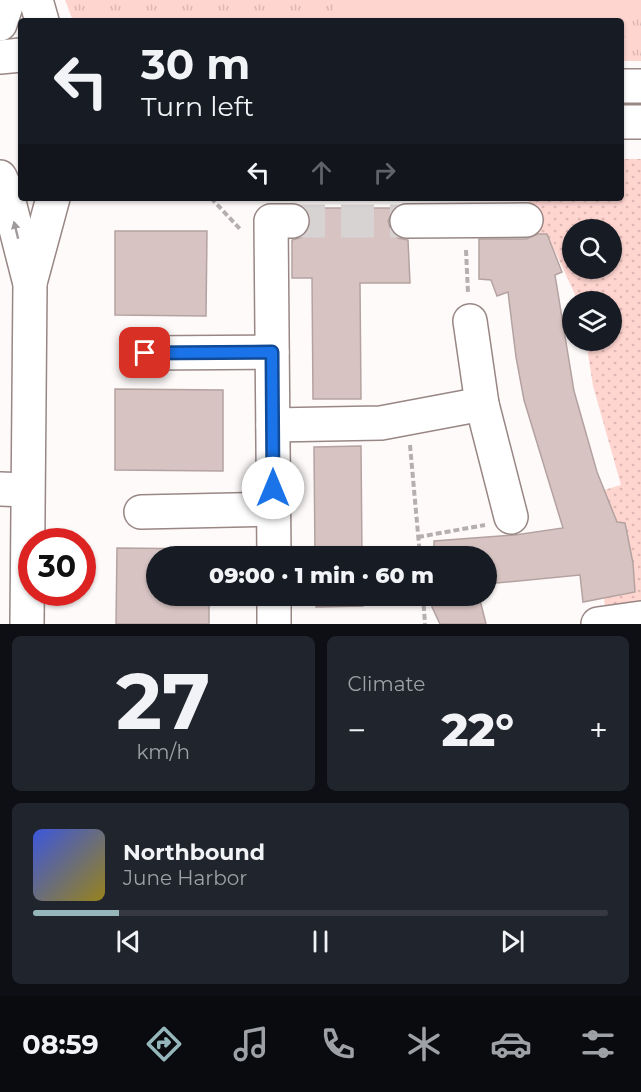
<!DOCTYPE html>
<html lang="en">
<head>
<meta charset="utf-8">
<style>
	body { margin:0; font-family:Montserrat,sans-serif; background:#20242c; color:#f1f3f6; height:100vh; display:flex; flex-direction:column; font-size:22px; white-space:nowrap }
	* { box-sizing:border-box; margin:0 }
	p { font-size:20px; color:#9ea1a6 }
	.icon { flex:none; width:33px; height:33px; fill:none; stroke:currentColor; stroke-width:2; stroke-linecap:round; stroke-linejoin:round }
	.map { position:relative; height:624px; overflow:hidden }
	.sheet { display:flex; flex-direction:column; gap:12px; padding:12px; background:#0d0f14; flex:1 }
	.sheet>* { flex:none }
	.guide { position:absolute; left:18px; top:18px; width:606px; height:183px; border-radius:6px; box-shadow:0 2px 4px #0004; background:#171b24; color:#f1f3f6; overflow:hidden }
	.buttons { position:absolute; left:562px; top:219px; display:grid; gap:12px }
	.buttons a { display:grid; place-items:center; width:60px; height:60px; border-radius:50%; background:#171b24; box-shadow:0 2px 4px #0004; font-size:30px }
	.speed { position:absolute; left:18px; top:528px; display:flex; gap:12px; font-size:30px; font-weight:700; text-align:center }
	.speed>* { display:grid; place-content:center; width:78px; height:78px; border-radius:50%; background:#171b24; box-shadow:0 2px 4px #0004; line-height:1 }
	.speed .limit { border:9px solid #d22; background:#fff; color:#111 }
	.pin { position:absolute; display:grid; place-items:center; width:51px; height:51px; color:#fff; margin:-26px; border-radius:12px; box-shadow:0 3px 9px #0006 }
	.me { position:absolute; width:66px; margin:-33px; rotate:0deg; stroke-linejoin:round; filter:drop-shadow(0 0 4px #0008) }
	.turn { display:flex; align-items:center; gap:21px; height:126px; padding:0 24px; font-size:27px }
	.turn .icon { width:78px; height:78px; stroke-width:2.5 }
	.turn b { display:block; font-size:42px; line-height:51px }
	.lanes { display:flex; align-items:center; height:57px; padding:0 24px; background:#0003; justify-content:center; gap:30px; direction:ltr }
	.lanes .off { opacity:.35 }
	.big { font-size:45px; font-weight:800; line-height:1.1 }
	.sheet .card { flex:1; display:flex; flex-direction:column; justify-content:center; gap:9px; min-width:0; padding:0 21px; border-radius:9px; background:#20242c }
	.sheet .dial { align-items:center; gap:0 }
	.dial b { font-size:78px; line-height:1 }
	.song { display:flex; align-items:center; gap:18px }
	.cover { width:72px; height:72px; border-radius:9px; background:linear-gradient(135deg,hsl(230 70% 55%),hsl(50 70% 35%)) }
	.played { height:6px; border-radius:3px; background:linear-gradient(90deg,#95b7bc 15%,#363941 15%) }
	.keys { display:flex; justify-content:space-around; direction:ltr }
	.heat { display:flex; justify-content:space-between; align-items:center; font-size:33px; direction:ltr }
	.sheet .tiles { flex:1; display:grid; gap:12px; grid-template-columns:1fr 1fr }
	.card:last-child { grid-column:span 2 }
	.trip { position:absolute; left:146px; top:546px; width:351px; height:60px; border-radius:30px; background:#171b24; box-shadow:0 2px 4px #0004; font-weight:800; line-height:60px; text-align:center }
	.tab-bar { display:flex; height:96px; justify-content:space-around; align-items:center; background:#090b0e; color:#9ea1a6 }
	.tab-bar .icon { width:42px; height:42px }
	.tab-bar .on { color:#95b7bc }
	.tab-bar b { font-size:27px; color:#f1f3f6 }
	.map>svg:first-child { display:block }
</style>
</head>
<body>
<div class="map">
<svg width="641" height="624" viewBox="0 0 641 624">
	<defs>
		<pattern id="grass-dots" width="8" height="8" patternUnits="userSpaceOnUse" patternTransform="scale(1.5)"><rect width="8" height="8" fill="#ffd5d0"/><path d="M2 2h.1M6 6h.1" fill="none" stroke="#dcb7b3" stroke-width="1.8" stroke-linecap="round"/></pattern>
		<pattern id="park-tufts" width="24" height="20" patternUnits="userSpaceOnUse" patternTransform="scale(1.5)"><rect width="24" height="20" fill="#ffd5d0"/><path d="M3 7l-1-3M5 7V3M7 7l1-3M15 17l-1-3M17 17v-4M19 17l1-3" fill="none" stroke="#dcb7b3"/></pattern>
	</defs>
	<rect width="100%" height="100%" fill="#fefafa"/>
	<path fill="url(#grass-dots)" fill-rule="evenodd" d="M621 159H641V611L606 616 604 598 635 592 633 563 625 523 617 522 604 490 621 485 593 386 586 341 612 340V302L578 301 547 234 530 235 528 198H621ZM573 230H612V268H573Z"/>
	<polygon fill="url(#park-tufts)" points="65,0 641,0 641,61 621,61 621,21 73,21"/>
	<polygon fill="#ffd5d0" points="334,0 641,0 641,14 333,12"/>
	<g fill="#d7c4c2" stroke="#b4a2a0" stroke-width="1.5">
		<polygon points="304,208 394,208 388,221 391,230 398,238 408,240 410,283 360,283 361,399 313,399 312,278 292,278 292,240 302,237 308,230 311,222"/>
		<polygon points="115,231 207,231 206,316 115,315"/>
		<polygon points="538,234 547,234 562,272 555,275 574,391 597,472 617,522 625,523 633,563 635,592 583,602 580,575 486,584 486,556 434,556 434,541 515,535 563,528 524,400 516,357 508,292 497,296 491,280 479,279 479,239 526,239"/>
		<polygon points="115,389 223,390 223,471 115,470"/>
		<polygon points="361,446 362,556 315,556 314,447"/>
		<polygon points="117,548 210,549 210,556 156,556 156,596 209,596 209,624 116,624"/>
		<polygon points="316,596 363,596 363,606 316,607"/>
		<polygon points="433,596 479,596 486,624 440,624 432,607"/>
	</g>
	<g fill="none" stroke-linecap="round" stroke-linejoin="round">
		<polyline stroke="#d8d3d3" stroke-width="33" stroke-dasharray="33 16" stroke-linecap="butt" points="292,221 407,221"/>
		<g stroke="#988785" stroke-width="36">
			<g id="minor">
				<polyline points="407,221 526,220"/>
				<polyline points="470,321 482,404 511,517"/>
				<polyline points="145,353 272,352"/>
				<polyline points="273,425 381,423 482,404"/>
				<polyline points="0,489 27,490"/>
				<polyline points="141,512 273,509"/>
				<polyline points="274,556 271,221 292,221"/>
				<polyline points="274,624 274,596"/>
				<polyline points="598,624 641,618"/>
			</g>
		</g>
		<g stroke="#988785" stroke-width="36">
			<g id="major">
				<polyline points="36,0 42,21"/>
				<polyline points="0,24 8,0"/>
				<polyline points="0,57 21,55"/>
				<polyline points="621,86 641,86"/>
				<polyline points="621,122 641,122"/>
				<polyline points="0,177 6,190 30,284 27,624"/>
				<polyline points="30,283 53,198"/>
			</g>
		</g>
		<g stroke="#b5b0af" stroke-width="4" stroke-dasharray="6 3" stroke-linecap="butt">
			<polyline points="211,198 240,229"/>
			<polyline points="466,250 468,293"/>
			<polyline points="410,445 420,556"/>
			<polyline points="418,537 485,525"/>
			<polyline points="423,596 425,624"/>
		</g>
		<use href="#minor" stroke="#fff" stroke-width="33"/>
		<use href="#major" stroke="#fff" stroke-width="33"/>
	</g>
	<defs><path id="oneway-solid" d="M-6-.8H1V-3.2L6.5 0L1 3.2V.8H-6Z" transform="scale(1.5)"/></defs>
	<use fill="#9e9b9a" href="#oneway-solid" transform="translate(16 230) rotate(-104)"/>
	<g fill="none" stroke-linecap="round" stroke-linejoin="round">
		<g stroke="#114b97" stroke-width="15">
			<polyline id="route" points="145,353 272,352 273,488"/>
		</g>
		<use href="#route" stroke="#1a73e8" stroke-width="10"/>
	</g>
</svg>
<div class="buttons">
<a><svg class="icon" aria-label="search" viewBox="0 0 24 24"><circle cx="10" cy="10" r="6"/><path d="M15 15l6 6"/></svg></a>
<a><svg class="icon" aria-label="layers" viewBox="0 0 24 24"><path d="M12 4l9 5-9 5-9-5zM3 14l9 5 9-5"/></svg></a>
</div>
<div class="speed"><div class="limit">30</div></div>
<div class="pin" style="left:145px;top:353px;background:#d93025"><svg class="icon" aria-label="arrive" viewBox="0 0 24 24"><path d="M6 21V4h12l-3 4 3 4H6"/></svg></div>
<svg class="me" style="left:273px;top:488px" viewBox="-20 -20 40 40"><circle r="19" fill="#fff"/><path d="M0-13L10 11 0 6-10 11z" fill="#1a73e8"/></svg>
<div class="trip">09:00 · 1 min · 60 m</div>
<div class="guide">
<div class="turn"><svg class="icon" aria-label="left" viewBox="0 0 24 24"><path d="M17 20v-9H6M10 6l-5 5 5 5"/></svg><div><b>30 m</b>Turn left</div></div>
<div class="lanes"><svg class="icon" aria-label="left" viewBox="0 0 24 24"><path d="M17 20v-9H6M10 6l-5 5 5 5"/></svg><svg class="icon off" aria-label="ahead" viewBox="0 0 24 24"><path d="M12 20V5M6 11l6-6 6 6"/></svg><svg class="icon off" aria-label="right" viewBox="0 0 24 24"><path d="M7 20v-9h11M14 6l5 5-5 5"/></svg></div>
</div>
</div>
<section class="sheet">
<div class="tiles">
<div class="card dial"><b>27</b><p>km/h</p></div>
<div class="card"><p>Climate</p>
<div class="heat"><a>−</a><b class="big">22°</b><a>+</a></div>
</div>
<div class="card">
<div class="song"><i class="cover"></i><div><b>Northbound</b><p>June Harbor</p></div></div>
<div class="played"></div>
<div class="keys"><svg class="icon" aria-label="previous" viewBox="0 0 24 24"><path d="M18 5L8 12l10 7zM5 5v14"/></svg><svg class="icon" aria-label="pause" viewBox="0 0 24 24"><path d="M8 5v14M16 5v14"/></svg><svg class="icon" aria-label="next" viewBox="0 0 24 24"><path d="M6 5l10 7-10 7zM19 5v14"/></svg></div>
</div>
</div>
</section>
<nav class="tab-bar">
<b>08:59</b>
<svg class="icon on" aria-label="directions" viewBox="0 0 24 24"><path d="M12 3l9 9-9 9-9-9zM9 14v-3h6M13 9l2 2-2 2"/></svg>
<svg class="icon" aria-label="music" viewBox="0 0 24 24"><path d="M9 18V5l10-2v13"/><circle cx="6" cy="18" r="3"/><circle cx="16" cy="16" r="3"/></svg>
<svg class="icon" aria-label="phone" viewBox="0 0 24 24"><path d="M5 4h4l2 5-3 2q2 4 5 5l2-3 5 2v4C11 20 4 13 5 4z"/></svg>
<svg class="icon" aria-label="climate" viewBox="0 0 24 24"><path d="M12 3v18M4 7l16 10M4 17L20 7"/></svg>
<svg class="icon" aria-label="car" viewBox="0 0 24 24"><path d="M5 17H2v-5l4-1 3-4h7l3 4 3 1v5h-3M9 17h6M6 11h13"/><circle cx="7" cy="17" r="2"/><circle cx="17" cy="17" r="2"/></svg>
<svg class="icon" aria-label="filters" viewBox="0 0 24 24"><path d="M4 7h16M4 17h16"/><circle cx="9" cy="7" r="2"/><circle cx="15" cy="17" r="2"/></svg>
</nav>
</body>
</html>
